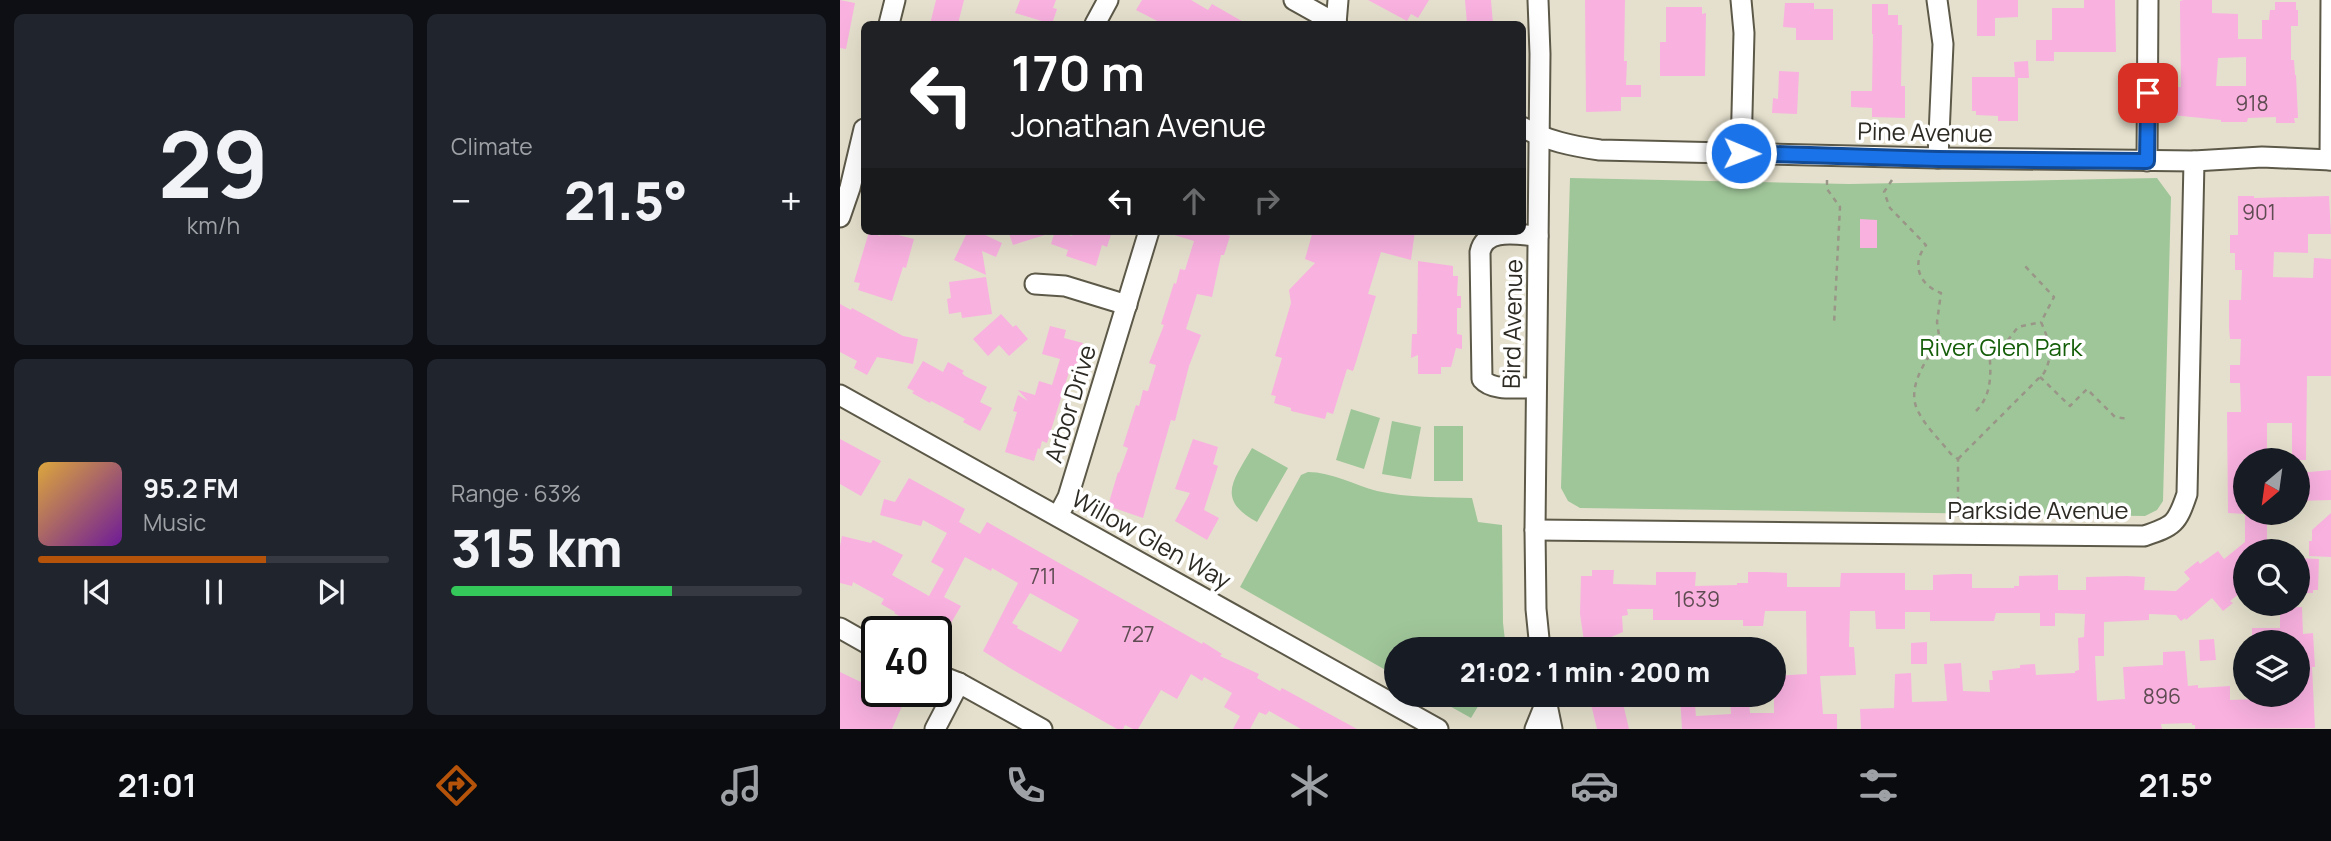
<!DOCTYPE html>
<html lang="en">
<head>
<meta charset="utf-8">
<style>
	body { margin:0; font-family:Manrope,sans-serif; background:#20242c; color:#f1f3f6; height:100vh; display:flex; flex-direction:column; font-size:26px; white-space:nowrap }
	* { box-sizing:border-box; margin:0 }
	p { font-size:23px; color:#9ea1a6 }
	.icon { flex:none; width:38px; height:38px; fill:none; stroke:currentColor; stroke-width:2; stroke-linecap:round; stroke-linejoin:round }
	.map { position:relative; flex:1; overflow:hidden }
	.sheet { display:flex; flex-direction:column; gap:14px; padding:14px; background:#0d0f14; width:840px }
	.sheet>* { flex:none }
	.guide { position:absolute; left:21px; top:21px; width:665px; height:214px; border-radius:10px; box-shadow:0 7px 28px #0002; background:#202124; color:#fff; overflow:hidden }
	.needle { width:46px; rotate:209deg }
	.fabs { position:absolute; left:1393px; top:448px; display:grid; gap:14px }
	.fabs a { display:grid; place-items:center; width:77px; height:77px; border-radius:50%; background:#171b24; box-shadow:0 7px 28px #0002; font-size:35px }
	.speed { position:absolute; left:21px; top:616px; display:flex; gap:14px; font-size:35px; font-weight:700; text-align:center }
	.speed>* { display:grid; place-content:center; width:91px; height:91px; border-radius:50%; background:#171b24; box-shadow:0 7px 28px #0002; line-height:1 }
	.speed .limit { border:4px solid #111; border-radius:10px; background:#fff; color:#111 }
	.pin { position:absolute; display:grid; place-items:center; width:60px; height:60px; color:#fff; margin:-30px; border-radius:14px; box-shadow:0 4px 10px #0006 }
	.me { position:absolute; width:77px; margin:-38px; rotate:91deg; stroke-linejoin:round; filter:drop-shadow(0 0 5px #0008) }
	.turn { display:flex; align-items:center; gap:24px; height:147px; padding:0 35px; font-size:32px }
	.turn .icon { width:91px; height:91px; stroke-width:2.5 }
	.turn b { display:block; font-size:49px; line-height:60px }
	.lanes { display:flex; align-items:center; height:66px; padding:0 35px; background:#0003; justify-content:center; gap:35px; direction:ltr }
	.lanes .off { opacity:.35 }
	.big { font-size:52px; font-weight:800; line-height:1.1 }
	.sheet .card { flex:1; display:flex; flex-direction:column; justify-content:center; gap:10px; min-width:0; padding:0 24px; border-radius:10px; background:#20242c }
	.sheet .dial { align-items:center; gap:0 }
	.dial b { font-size:91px; line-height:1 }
	.song { display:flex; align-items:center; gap:21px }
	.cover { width:84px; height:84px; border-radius:10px; background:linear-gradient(135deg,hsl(40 70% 55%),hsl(280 70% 35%)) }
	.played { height:7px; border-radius:4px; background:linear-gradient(90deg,#b45309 65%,#363941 65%) }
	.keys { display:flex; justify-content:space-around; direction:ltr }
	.heat { display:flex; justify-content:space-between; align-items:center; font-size:38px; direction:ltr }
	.charge { height:10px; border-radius:5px; background:linear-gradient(90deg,#34c759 63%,#363941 0) }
	.sheet .tiles { flex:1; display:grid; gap:14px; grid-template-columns:repeat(2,1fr) }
	.trip { position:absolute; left:544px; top:637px; width:402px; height:70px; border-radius:35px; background:#171b24; box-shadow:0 7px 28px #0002; font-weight:800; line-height:70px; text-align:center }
	.dock { display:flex; height:112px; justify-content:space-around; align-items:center; background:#090b0e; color:#9ea1a6 }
	.dock .icon { width:49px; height:49px }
	.dock .active { color:#b45309 }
	.dock b { font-size:32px; color:#f1f3f6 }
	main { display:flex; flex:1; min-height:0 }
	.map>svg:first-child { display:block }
</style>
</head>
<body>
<main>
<section class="sheet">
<div class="tiles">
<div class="card dial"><b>29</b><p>km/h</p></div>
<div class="card"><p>Climate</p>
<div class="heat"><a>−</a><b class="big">21.5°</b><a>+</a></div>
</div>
<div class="card">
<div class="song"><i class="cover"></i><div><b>95.2 FM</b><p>Music</p></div></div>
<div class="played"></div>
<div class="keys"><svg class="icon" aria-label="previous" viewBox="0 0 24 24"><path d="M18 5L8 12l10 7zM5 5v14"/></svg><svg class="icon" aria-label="pause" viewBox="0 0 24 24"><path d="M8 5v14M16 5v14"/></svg><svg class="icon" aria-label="next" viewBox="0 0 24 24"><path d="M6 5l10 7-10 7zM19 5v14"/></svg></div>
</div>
<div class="card"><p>Range · 63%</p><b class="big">315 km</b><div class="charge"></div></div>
</div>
</section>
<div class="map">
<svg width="1491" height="729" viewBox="0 0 1491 729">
	<rect width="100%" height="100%" fill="#e5e0cd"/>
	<g fill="#9fc699">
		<polygon points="730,178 1009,184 1317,178 1331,197 1323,501 1317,510 1305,516 740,508 728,501 721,488"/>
		<polygon points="511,409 540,418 524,469 496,460"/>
		<polygon points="552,421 581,427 571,479 542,474"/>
		<rect x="594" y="426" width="29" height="55"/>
		<path d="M412 448 448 468 417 522C375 499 394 480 412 448Z"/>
		<path d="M468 472C492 472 514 485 537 491 568 498 601 497 632 498L638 522 662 525 663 623 666 649H556V676L400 587 461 475Z"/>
		<polygon points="590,695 656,695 640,703 631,718"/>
	</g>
	<g fill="#f9b1e0" fill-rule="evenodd">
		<polygon points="0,0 15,3 6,49 0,48"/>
		<polygon points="96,0 124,0 118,24 90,24"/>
		<polygon points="180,0 216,0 213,8 217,9 212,24 175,13"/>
		<polygon points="302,0 351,0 368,10 372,4 407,24 323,24 296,10"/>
		<polygon points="528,0 589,0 578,18 571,14 567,21"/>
		<polygon points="625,0 651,0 653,24 627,24"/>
		<polygon points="745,0 785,0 784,61 787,61 786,85 801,85 801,97 781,97 781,111 746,112"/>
		<polygon points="1137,0 1178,0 1178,17 1155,18 1155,36 1137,36"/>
		<polygon points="1244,0 1275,0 1276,52 1214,52 1214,61 1196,61 1196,40 1212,40 1212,8 1244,8"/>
		<path d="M1343 0H1372V13L1398 14V39H1422V20H1429L1430 10H1435V2H1456V10H1458V26H1451V60H1454L1455 75H1456L1458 118H1454L1455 123H1436V117L1408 118 1407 122H1381V120L1332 115 1333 87H1341L1340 6V1ZM1406 57V86H1376L1378 58Z"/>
		<polygon points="945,3 974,3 974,9 993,9 993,40 956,40 956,28 943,27"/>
		<polygon points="1032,4 1048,4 1048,15 1058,15 1058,25 1062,25 1061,86 1065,86 1065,118 1032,117 1032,108 1011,107 1011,91 1032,91 1033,34 1032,34"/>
		<polygon points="826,7 862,7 862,14 866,13 865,76 820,76 820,42 826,42"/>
		<polygon points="1188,61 1189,78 1178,78 1178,121 1158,121 1158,116 1136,115 1136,111 1132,111 1132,77 1175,77 1174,62"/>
		<polygon points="939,71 959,72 957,114 932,113 933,98 938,99"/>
		<polygon points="1398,196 1414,196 1414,198 1489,196 1491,234 1468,234 1468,253 1434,252 1433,277 1473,278 1474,258 1491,259 1491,376 1467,376 1466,460 1452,460 1452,423 1427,423 1427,460 1405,460 1405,513 1427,513 1427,551 1405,551 1405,589 1390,601 1393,603 1383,611 1372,598 1346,620 1345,618 1341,621 1336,615 1309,614 1309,620 1264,622 1264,656 1255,656 1257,701 1285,699 1283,667 1323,665 1323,652 1345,651 1348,686 1358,685 1358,688 1390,686 1390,700 1415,699 1414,695 1458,695 1458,642 1412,642 1412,628 1440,628 1440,608 1462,607 1463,634 1473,633 1475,667 1472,667 1475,728 1355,729 1355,725 1352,725 1352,723 1321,724 1322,729 1021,729 1020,709 1054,708 1055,674 1071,673 1072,702 1107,701 1104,664 1121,663 1123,691 1150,692 1149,680 1153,680 1152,671 1180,668 1180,665 1195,664 1196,675 1235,673 1235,671 1239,670 1238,638 1244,637 1245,614 1215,613 1215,626 1200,626 1200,613 1156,613 1154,621 1090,621 1090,612 1065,612 1065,629 1036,629 1035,611 1010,611 1009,647 1014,647 1016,675 980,676 983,714 997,714 997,729 842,729 840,695 854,695 856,716 891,714 890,695 908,695 910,713 934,713 934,676 967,674 966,611 925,611 923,626 903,626 903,620 813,620 813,609 787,609 788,615 782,616 783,632 745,648 740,614 741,576 752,576 752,570 774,570 773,584 816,585 816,572 856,572 855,586 897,585 897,583 908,583 908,572 926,572 947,573 947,587 1000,587 1001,573 1065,573 1065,590 1093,590 1093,575 1115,574 1132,574 1132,588 1174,588 1174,586 1179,586 1179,576 1218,575 1218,590 1246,590 1246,577 1287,576 1305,577 1304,590 1336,591 1350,579 1344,572 1358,561 1360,564 1378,551 1384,559 1405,542 1405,514 1388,513 1387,412 1401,412 1400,383 1390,383 1390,365 1400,365 1401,339 1390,339 1389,328 1389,300 1401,300 1402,270 1395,270 1395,253 1390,253 1390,235 1398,235"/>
		<polygon points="1020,219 1037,220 1037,248 1020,248"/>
		<polygon points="42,231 74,239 66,268 63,267 52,301 18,290 20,283 14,282 29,232 40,236"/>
		<polygon points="128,231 137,231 162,243 156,257 142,251 146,275 114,260"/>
		<polygon points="168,231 208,231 208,234 173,245"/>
		<polygon points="215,231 232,236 234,231 272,231 267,247 262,245 256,266 226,256 228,250 211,244"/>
		<polygon points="332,231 375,231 390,236 384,255 381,255 372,297 357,294 346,329 361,335 349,366 335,421 331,420 303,518 268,506 278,472 279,473 288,448 283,446 296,405 299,406 303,390 308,391 316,365 309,363 324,325 321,324 334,283 336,284 340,269 345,270 354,241 331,234"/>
		<polygon points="473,231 575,231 571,260 541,252 528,294 536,296 516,362 513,371 507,369 493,414 487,412 485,419 451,411 451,408 434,403 436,396 431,395 442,358 435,356 451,303 449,290 475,263 465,259"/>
		<polygon points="578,261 613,266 613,276 618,276 617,296 621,296 621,308 617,308 617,334 622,335 622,349 616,348 611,367 601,367 601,374 578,374 578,355 571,358 572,334 577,334"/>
		<polygon points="146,277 152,314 122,318 121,312 109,314 107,299 111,298 109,282"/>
		<polygon points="0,304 11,310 12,308 63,336 78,339 73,364 37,357 27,375 14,368 17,361 0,352"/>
		<polygon points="161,314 173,327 176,325 188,339 169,356 159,345 148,356 133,339"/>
		<polygon points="210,326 226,330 224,338 243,343 235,371 230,369 207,443 202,441 200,449 198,448 194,461 165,452 177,412 173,411 178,395 188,401 178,390 195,395 199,381 212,385 220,359 202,354"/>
		<polygon points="83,361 103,372 108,362 124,371 122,373 125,376 147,387 140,402 152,408 140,431 123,422 125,419 91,401 90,403 72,393 74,391 67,388"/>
		<polygon points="0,439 41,461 21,496 0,484"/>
		<polygon points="353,439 378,447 373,464 378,466 364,510 379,518 367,540 335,521 350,493 335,489"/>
		<polygon points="1491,470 1491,500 1458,501 1458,473"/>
		<path d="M69 478 125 509 119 522 140 534 147 522 362 644 363 642 382 654 380 656 419 674 417 678 440 691 442 688 517 729H461L429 711 426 715 419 712 410 729H393L400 716 384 707 392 693 364 677 362 681 351 674 337 699 321 690 298 729H293L285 725 283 729H277L173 670 143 651 178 583 152 568 151 571 125 557 104 597 121 606 104 635 73 618 71 623 54 613 55 612 41 604 44 599 13 582 12 586 0 583V546L2 536 31 543 33 540 63 555 52 575 89 596 104 569 91 562 107 533 83 520 81 526 40 515 44 499 55 502ZM190 593 239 620 221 652 177 628 178 626 172 623Z"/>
		<polygon points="1491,513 1491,557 1469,556 1469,541 1472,541 1472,530"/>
		<polygon points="1458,558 1479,559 1478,590 1473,590 1473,593 1458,593"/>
		<polygon points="1374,639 1376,660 1360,661 1359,640"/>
		<polygon points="1087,642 1087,664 1071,664 1071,643"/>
		<polygon points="37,666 37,691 55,691 66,697 52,729 0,729 0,672 27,685"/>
		<polygon points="768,695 781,695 789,729 757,729 751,704 769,700"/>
	</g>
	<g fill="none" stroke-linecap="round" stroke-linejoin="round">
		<g stroke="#5d5949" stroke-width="23">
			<g id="minor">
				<polyline points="454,0 497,24"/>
				<polyline points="698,0 700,54 695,530 696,609 700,649"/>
				<polyline points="1097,0 1103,44 1098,158"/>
				<polyline points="49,24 55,0"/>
				<polyline points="255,24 268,0"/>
				<polyline points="496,24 498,0"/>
				<path d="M682 127C707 141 732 146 760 150L1098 158 1354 161 1422 157 1491 160"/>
				<polyline points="901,153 904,33 901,0"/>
				<polyline points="1490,160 1491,0"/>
				<polyline points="1307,161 1308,0"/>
				<polyline points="0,217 10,188 24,129"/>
				<polyline points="195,284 225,286 287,305"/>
				<path d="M696 388C680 387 653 392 642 379L640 252C645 227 679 235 698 236"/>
				<polyline points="0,395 598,729"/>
				<polyline points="218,516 228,497 309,231"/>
				<path d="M695 530 1304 536C1334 526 1337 524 1347 494L1354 161"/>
				<polyline points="0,628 37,649"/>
				<polyline points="96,674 119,683 202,729"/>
				<polyline points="705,695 712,729"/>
				<polyline points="95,729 119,683"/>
				<polyline points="695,729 706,702"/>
			</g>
		</g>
		<g stroke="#999688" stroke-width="2.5" stroke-dasharray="5 5" stroke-linecap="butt">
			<polyline points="987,180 987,189 1000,207 994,324"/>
			<path d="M1052 180 1044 192 1050 208 1086 245C1071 264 1079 285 1101 293L1097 322 1100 342C1086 358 1067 387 1077 409 1084 425 1100 440 1111 454L1118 459V517"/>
			<polyline points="1100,342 1149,349 1168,340 1178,327 1201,322"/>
			<polyline points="1200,377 1230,406 1247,389 1275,417 1289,419"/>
			<path d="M1136 411C1153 394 1151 371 1149 349"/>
			<path d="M1118 459 1204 373C1214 355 1209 340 1201 322L1214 297 1184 265"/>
		</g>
		<use href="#minor" stroke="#fff" stroke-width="19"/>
	</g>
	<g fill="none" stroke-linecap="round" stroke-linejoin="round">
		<g stroke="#114b97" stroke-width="18">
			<polyline id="route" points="901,153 1098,159 1307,161 1308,93"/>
		</g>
		<use href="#route" stroke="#1a73e8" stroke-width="12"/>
	</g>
	<g text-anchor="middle" stroke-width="7" stroke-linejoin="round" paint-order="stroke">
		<g font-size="21" fill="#5f4c52">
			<text x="1412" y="111">918</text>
			<text x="1419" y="220">901</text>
			<text x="203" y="584">711</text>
			<text x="857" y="607">1639</text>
			<text x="298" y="642">727</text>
			<text x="1322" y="704">896</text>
		</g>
		<g font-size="24" fill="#2c2a23" stroke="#fff">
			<text transform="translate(1085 133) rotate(1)" y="8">Pine Avenue</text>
			<text transform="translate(673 324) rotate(-89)" y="8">Bird Avenue</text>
			<text transform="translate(231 404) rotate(-73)" y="8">Arbor Drive</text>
			<text x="1198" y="519">Parkside Avenue</text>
			<text transform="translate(311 540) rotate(29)" y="8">Willow Glen Way</text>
		</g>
		<g font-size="24" fill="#155e09" stroke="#fff">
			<text x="1161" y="356">River Glen Park</text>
		</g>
	</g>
</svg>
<div class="fabs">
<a><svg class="needle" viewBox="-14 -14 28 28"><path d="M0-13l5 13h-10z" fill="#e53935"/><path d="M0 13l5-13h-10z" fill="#9ea1a6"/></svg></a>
<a><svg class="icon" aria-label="search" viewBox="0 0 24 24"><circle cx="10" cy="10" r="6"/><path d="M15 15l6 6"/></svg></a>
<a><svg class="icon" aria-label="layers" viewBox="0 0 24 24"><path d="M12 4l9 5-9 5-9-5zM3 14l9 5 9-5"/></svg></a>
</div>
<div class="speed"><div class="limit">40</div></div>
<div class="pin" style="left:1308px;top:93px;background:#d93025"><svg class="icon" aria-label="arrive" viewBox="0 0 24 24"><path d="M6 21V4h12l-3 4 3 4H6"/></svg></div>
<svg class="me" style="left:901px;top:153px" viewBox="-20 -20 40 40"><circle r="17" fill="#1a73e8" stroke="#fff" stroke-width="3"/><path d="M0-11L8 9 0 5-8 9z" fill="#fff"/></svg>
<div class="trip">21:02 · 1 min · 200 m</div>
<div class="guide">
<div class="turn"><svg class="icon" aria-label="left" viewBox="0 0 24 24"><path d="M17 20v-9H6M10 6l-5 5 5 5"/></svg><div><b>170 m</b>Jonathan Avenue</div></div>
<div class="lanes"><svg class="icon" aria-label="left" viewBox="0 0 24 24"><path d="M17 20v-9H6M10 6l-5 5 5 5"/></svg><svg class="icon off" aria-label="ahead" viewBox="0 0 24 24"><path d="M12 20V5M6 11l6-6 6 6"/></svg><svg class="icon off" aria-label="right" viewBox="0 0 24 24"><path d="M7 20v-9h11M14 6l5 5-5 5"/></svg></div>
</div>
</div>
</main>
<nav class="dock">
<b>21:01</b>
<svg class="icon active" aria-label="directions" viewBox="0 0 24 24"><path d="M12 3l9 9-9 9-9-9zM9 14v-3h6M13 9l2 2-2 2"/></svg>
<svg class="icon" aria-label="music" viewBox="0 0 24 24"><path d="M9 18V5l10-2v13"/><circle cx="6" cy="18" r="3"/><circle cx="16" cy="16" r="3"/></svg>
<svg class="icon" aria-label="phone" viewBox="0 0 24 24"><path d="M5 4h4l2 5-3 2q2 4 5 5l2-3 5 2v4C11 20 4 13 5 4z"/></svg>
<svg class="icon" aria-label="climate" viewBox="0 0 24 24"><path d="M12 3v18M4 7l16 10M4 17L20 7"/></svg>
<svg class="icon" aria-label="car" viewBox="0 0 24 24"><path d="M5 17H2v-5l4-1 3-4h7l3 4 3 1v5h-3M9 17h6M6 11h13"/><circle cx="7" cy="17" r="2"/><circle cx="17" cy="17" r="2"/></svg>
<svg class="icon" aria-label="filters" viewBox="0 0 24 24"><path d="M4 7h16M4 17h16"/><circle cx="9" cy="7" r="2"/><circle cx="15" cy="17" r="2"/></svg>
<b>21.5°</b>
</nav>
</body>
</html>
